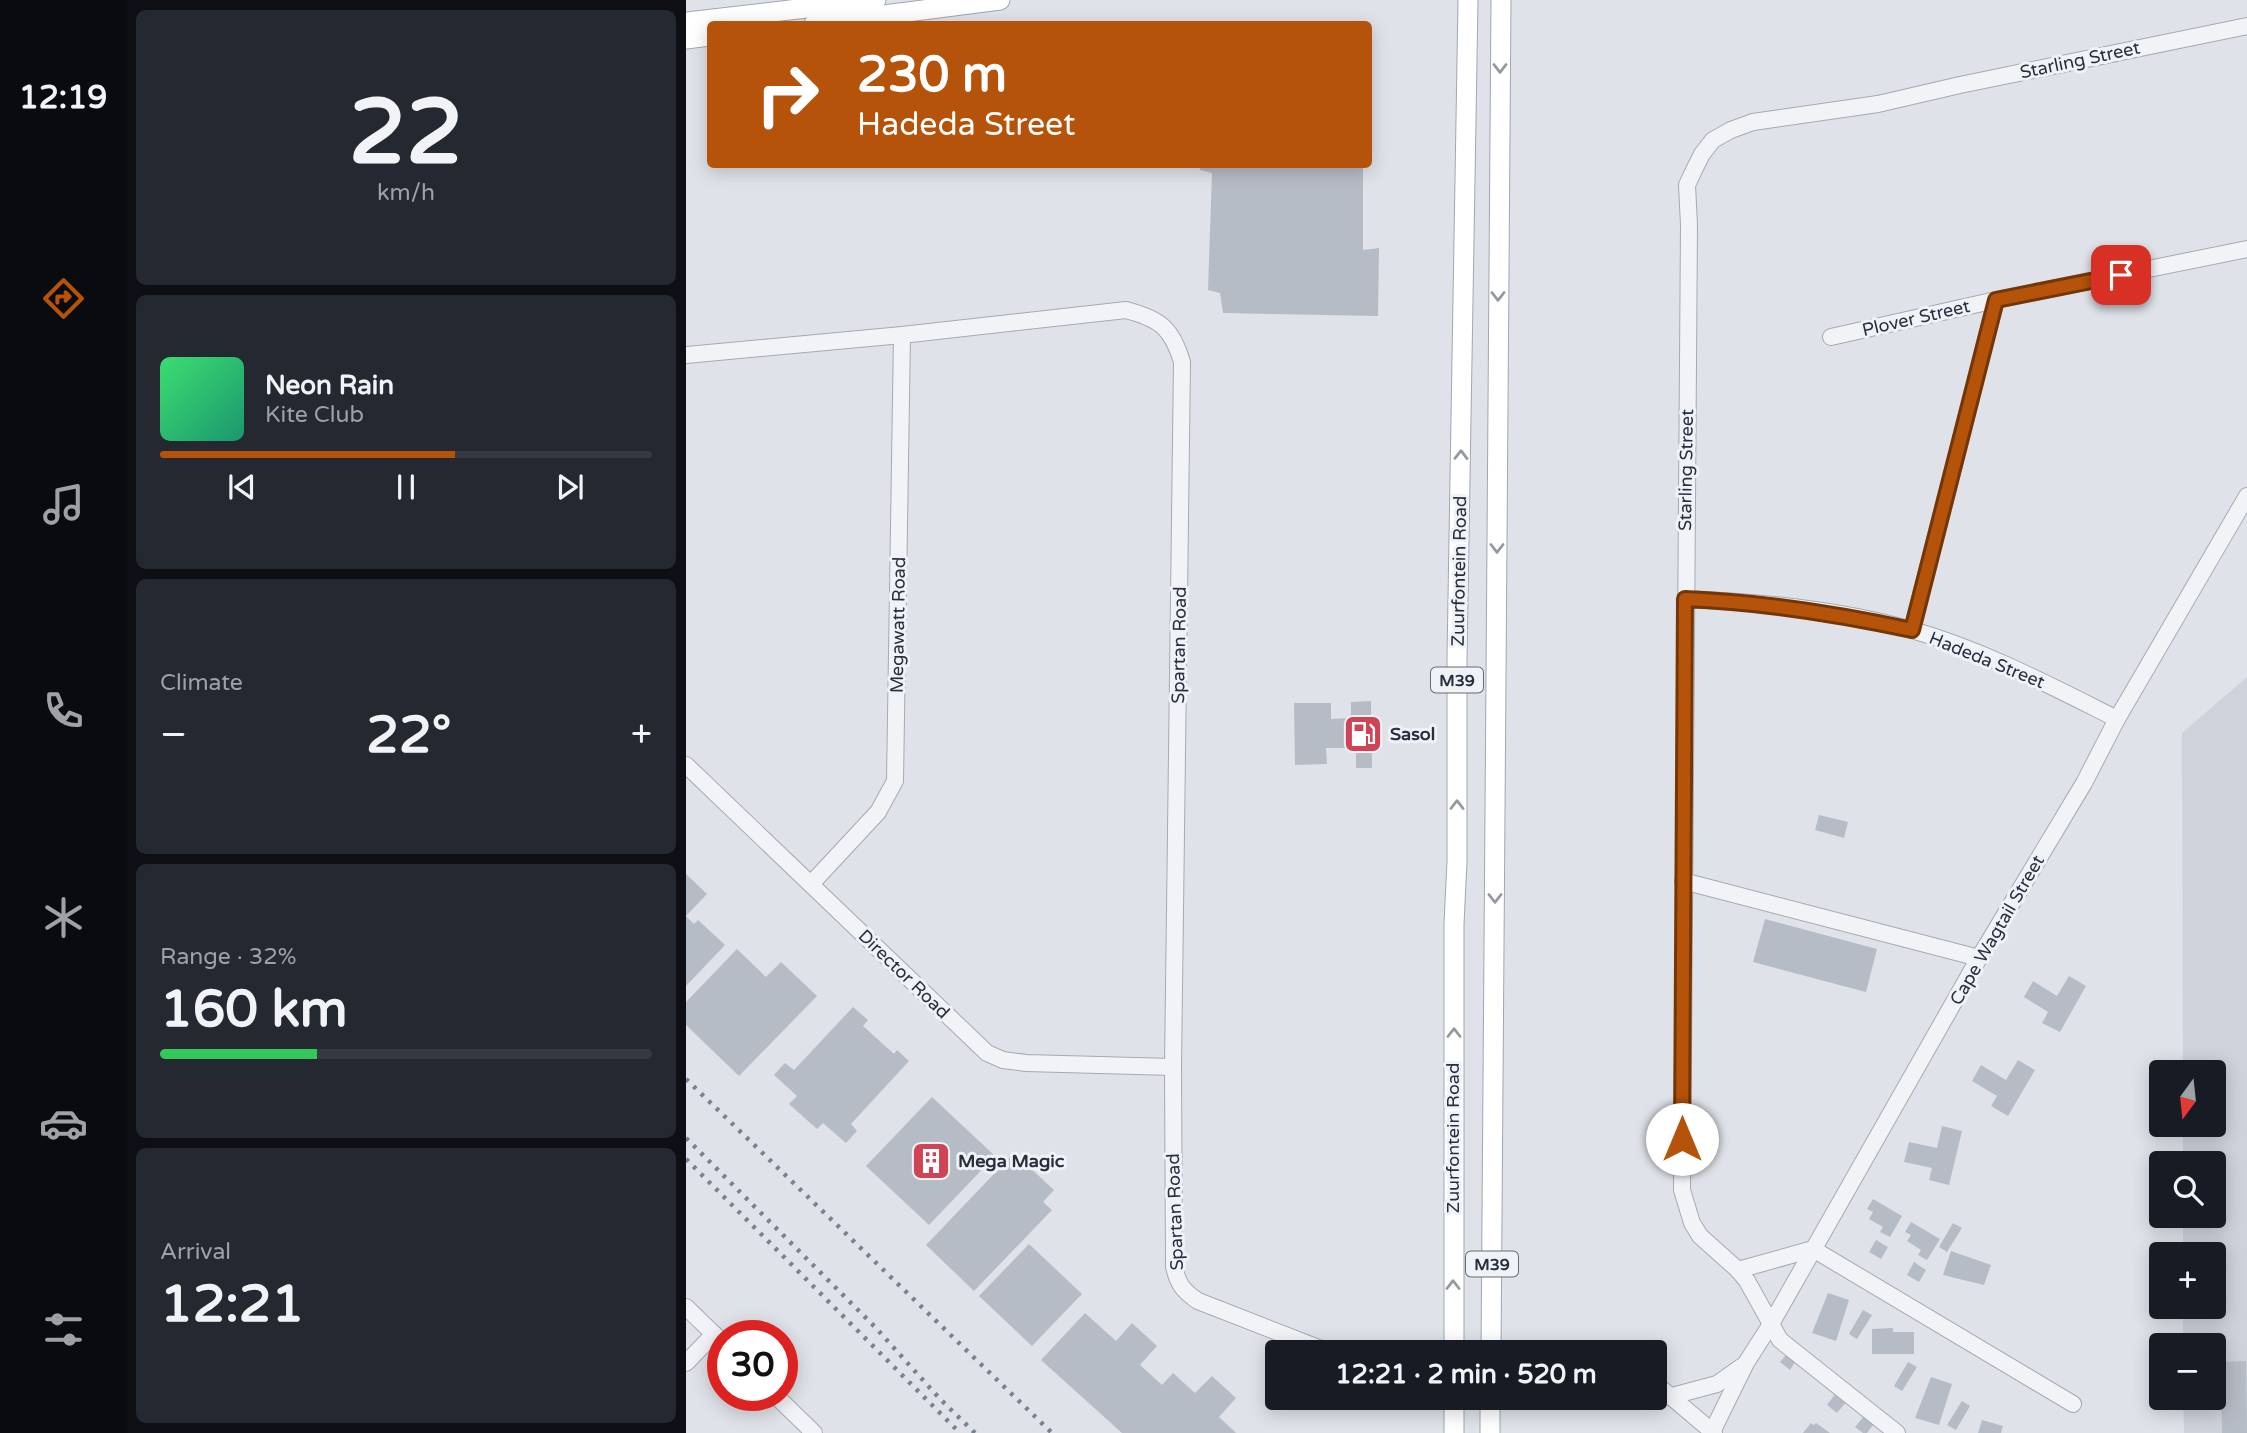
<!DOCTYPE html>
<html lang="en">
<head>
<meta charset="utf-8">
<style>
	body { margin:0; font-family:"Varela Round",sans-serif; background:#242831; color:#f1f3f6; height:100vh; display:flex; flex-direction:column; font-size:26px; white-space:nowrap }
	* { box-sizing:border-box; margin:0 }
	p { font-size:23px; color:#9ea1a6 }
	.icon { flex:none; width:38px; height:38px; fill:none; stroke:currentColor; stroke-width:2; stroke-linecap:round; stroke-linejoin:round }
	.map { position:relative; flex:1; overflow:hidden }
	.details { display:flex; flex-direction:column; gap:10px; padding:10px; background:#0d0f14; width:560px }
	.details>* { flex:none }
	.hud { position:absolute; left:21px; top:21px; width:665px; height:147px; border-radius:7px; box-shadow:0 4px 18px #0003; background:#b45309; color:#fff; overflow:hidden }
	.needle { width:46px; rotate:195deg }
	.fabs { position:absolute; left:1463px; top:1060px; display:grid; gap:14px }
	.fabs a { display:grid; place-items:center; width:77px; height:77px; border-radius:7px; background:#171b24; box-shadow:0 4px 18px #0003; font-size:35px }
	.speed { position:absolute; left:21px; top:1320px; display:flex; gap:14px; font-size:35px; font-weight:700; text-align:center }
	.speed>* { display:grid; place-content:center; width:91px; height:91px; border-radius:50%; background:#171b24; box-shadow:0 4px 18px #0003; line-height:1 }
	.speed .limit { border:10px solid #d22; background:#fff; color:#111 }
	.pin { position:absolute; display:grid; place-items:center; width:60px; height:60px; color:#fff; margin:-30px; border-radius:14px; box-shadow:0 4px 10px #0006 }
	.me { position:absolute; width:77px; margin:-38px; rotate:0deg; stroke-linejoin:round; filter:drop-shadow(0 0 5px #0008) }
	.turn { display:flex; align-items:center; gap:24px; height:147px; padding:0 35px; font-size:32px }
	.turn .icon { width:91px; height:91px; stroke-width:2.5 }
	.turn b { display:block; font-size:49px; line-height:60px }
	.big { font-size:52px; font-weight:700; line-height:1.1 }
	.details .widget { flex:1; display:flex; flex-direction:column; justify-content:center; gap:10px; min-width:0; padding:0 24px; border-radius:10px; background:#242831 }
	.details .dial { align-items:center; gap:0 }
	.dial b { font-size:91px; line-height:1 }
	.song { display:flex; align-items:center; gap:21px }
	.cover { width:84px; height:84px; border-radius:10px; background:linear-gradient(135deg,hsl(140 70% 55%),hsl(160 70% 35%)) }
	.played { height:7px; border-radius:4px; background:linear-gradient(90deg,#b45309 60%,#363941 60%) }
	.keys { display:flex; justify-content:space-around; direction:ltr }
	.heat { display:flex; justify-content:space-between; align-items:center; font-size:38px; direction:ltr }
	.charge { height:10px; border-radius:5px; background:linear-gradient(90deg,#34c759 32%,#363941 0) }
	.trip { position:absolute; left:579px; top:1340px; width:402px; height:70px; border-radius:7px; background:#171b24; box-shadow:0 4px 18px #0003; font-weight:700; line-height:70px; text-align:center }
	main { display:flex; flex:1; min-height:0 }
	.tabs { display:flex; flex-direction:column; width:126px; justify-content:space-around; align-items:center; background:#090b0e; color:#9ea1a6 }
	.tabs .icon { width:49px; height:49px }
	.tabs .current { color:#b45309 }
	.tabs b { font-size:32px; color:#f1f3f6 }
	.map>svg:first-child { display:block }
</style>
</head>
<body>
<main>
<nav class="tabs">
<b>12:19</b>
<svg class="icon current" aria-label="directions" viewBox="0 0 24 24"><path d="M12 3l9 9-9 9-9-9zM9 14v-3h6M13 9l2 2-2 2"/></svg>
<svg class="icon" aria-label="music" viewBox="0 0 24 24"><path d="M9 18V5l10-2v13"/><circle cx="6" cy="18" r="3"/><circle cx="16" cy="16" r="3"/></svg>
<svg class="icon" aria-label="phone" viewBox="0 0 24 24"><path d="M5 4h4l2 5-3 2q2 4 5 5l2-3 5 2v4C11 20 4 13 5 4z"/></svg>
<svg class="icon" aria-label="climate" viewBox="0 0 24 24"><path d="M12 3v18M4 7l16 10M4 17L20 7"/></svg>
<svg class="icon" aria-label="car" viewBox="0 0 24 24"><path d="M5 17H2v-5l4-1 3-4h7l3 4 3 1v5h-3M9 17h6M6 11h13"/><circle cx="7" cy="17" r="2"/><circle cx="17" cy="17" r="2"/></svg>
<svg class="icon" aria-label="filters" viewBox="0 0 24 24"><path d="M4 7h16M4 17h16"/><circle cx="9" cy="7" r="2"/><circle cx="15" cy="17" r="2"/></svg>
</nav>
<section class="details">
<div class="widget dial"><b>22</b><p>km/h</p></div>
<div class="widget">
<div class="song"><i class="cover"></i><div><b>Neon Rain</b><p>Kite Club</p></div></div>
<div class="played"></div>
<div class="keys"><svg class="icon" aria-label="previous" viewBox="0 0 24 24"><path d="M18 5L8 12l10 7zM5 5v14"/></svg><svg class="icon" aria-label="pause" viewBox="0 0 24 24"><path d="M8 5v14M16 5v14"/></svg><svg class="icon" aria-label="next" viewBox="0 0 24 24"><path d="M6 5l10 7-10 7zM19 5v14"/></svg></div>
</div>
<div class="widget"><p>Climate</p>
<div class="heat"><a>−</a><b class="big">22°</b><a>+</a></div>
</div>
<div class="widget"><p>Range · 32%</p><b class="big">160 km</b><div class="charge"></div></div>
<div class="widget"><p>Arrival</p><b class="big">12:21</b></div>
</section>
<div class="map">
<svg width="1561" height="1433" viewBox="0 0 1561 1433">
	<rect width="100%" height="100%" fill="#dfe3e9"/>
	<polygon fill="#cdd2db" points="1561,677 1561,1433 1498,1433 1497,1398 1528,1398 1528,1346 1497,1346 1497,1307 1528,1307 1528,1255 1497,1255 1497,1216 1528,1216 1528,1164 1497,1164 1497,1125 1528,1125 1528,1073 1497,1073 1496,733"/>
	<g fill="#b6bcc5">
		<polygon points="513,164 677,164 677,250 693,248 692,316 537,313 534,293 522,290 526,173 514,170"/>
		<polygon points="685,701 686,768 670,768 670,748 640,748 641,764 609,765 608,703 645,703 645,719 665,718 665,702"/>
		<polygon points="1133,815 1162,822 1158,838 1129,830"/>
		<polygon points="0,874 21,894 0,916"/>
		<polygon points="0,916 8,924 12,920 39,945 0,986"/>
		<polygon points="1079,919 1191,949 1180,992 1067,962"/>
		<polygon points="51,949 80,977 95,962 131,996 53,1076 0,1025 0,1002"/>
		<polygon points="1383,976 1400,986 1374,1032 1356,1023 1362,1012 1338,997 1347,981 1371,996"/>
		<polygon points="167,1007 182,1020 177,1026 208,1054 211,1050 223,1061 165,1124 171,1131 160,1143 137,1123 131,1129 103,1104 111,1096 88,1075 99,1063 108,1070"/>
		<polygon points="1332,1060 1349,1070 1322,1116 1305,1106 1311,1096 1286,1081 1295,1065 1320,1080"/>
		<polygon points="246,1097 309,1156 243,1225 180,1166"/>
		<polygon points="1256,1126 1276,1131 1263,1185 1243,1180 1246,1168 1218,1162 1223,1142 1251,1148"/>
		<polygon points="328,1153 368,1190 357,1202 366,1210 288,1291 240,1245"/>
		<polygon points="1187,1199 1216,1216 1204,1237 1194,1232 1197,1227 1183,1219 1187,1212 1181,1209"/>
		<polygon points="1225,1222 1254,1239 1241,1260 1232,1255 1235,1250 1221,1241 1225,1235 1219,1232"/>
		<polygon points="1267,1223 1276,1228 1261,1252 1253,1247"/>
		<polygon points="1190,1240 1202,1247 1195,1259 1183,1252"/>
		<polygon points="343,1244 396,1294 346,1346 293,1296"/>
		<polygon points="1265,1251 1305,1265 1298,1285 1257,1275"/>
		<polygon points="1228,1262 1240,1270 1233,1282 1221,1275"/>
		<polygon points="1142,1293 1163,1300 1150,1341 1126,1333"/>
		<polygon points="1177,1310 1186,1315 1171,1339 1163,1334"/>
		<polygon points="399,1313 430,1341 446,1323 471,1346 454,1365 476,1385 487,1373 509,1393 526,1376 550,1398 533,1417 550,1433 436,1433 355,1360"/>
		<polygon points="1207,1328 1207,1332 1228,1332 1228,1354 1186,1354 1186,1329"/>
		<polygon points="1100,1355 1109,1362 1104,1370 1094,1362"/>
		<polygon points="1560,1361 1561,1433 1536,1433 1535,1362"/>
		<polygon points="1222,1362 1231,1367 1216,1391 1208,1386"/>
		<polygon points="1245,1377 1266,1384 1253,1425 1229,1418"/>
		<polygon points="1149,1394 1160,1402 1151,1413 1141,1405"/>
		<polygon points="1276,1401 1284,1406 1270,1430 1261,1425"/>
		<polygon points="1178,1416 1188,1424 1181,1433 1177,1433 1169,1427"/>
		<polygon points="1296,1420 1317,1426 1315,1433 1292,1433"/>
		<polygon points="1125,1423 1128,1425 1130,1423 1144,1433 1117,1433"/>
	</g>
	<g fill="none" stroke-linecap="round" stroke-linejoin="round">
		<g stroke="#a4aab3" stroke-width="18">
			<g id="minor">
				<polyline points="1145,337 1310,300 1561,249"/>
				<path d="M0 355 216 335 440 310C474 319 486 328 496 362L487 1067 488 1267C492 1284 497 1291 512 1301L645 1353"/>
				<path d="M999 599C1074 602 1152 609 1226 630 1297 650 1365 686 1431 719"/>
				<polyline points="1226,630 1310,300"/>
				<polyline points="0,765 301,1053 317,1060 340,1063 487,1067"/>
				<polyline points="997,881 1293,958"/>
				<polyline points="125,884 192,812 209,781 216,335"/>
				<polyline points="1052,1270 1127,1249 1387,1404"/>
				<polyline points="0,1307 37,1343"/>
				<polyline points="0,1363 28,1334"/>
				<polyline points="970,1384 1028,1433"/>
				<polyline points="89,1395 128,1433"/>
				<polyline points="986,1396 1031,1384 1055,1367"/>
				<polyline points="1026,1432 1060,1363 1085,1324 1293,958 1398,783 1431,719 1561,496"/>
				<polyline points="1211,1433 1094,1340 1061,1281 1052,1270 1014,1236 1006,1223 996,1190 1003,225 1001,185 1008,170 1016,154 1027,140 1045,130 1067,122 1192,104 1274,85 1561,26"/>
			</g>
		</g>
		<g stroke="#9ea7b4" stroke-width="21">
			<g id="major">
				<polyline points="0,22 190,0"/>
				<polyline points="128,24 314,0"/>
				<polyline points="0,39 24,36"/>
				<polyline points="768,1353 768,924 771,861 771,658 782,0"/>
				<polyline points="805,1353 815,0"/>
				<polyline points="768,1433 768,1398"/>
				<polyline points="804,1433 804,1398"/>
			</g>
		</g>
		<use href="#minor" stroke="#f2f3f7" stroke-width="16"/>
		<use href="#major" stroke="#fff" stroke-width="19"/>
		<g stroke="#788292" stroke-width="4.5" stroke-dasharray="3.5 7" stroke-linecap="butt">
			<polyline points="0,1079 366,1433"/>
			<polyline points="0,1138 190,1328 254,1399 289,1433"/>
			<polyline points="0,1159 274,1433"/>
		</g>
	</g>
	<defs><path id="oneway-chevron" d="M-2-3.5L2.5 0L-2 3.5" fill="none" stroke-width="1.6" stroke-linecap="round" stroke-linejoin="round" transform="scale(1.75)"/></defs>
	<g stroke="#9498a0">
		<use href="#oneway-chevron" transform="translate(814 68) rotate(90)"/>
		<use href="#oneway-chevron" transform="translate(812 296) rotate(90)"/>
		<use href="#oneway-chevron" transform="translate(775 455) rotate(-89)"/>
		<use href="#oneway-chevron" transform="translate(811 548) rotate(90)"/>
		<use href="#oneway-chevron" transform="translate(771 805) rotate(-90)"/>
		<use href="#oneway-chevron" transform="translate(809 898) rotate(90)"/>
		<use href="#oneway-chevron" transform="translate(768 1033) rotate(-90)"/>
		<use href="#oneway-chevron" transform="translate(767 1285) rotate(-90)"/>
	</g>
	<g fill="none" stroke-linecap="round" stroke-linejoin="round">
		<g stroke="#753606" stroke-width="18">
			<path id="route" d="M996 1139 999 599C1076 602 1151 614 1226 630L1310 300 1435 275"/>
		</g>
		<use href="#route" stroke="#b45309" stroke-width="12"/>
	</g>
	<defs>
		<g id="fuel-square" transform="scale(2.0125)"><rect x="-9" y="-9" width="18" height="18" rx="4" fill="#cf4354" stroke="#eff2f6"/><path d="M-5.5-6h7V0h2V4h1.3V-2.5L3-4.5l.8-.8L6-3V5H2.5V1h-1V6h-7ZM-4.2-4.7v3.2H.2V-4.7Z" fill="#fff"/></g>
		<g id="building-square" transform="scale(2.0125)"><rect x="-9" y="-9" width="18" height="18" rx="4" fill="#cf4354" stroke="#eff2f6"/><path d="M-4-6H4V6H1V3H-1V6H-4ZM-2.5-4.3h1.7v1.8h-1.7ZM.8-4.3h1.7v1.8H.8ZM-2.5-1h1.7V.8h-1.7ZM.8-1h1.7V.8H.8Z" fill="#fff"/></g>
	</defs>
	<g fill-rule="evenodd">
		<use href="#fuel-square" x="677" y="734"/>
		<use href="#building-square" x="245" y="1161"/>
	</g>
	<g text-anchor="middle" stroke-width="6" stroke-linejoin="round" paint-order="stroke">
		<g fill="#eff2f6" stroke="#646a77" stroke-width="2">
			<rect x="745" y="667.5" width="52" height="25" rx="5"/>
			<rect x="780" y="1251.5" width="52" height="25" rx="5"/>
		</g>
		<g font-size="16" font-weight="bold" fill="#283040">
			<text x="771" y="686">M39</text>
			<text x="806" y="1270">M39</text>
		</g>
		<g font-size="18" fill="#283040" stroke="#eff2f6">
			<text transform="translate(1394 60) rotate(-12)" y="6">Starling Street</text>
			<text transform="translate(1230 318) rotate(-13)" y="6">Plover Street</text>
			<text transform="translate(1000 470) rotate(-89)" y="6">Starling Street</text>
			<text transform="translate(773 571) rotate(-89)" y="6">Zuurfontein Road</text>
			<text transform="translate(212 625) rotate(-89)" y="6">Megawatt Road</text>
			<text transform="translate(493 645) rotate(-89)" y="6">Spartan Road</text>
			<text transform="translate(1301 660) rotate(22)" y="6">Hadeda Street</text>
			<text transform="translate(1311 930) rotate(-60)" y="6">Cape Wagtail Street</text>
			<text transform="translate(218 974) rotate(44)" y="6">Director Road</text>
			<text transform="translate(767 1138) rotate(-90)" y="6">Zuurfontein Road</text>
			<text transform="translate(489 1212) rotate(-92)" y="6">Spartan Road</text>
		</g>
		<g font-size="18" font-weight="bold" fill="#283040" stroke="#eff2f6" text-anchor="start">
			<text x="704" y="740">Sasol</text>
			<text x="272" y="1167">Mega Magic</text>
		</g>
	</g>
</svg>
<div class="fabs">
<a><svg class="needle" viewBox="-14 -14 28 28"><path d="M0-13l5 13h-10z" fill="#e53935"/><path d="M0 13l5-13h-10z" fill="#9ea1a6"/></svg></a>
<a><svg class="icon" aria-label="search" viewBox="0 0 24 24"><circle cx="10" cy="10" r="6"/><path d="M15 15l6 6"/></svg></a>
<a>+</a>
<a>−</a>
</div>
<div class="speed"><div class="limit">30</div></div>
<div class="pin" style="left:1435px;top:275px;background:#d93025"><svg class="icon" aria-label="arrive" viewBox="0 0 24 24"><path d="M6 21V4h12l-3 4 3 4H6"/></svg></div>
<svg class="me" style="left:996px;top:1139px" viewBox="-20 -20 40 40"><circle r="19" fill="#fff"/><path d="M0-13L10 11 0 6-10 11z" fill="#b45309"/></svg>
<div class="trip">12:21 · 2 min · 520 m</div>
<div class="hud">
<div class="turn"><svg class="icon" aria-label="right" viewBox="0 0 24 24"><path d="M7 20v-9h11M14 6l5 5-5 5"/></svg><div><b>230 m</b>Hadeda Street</div></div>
</div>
</div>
</main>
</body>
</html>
